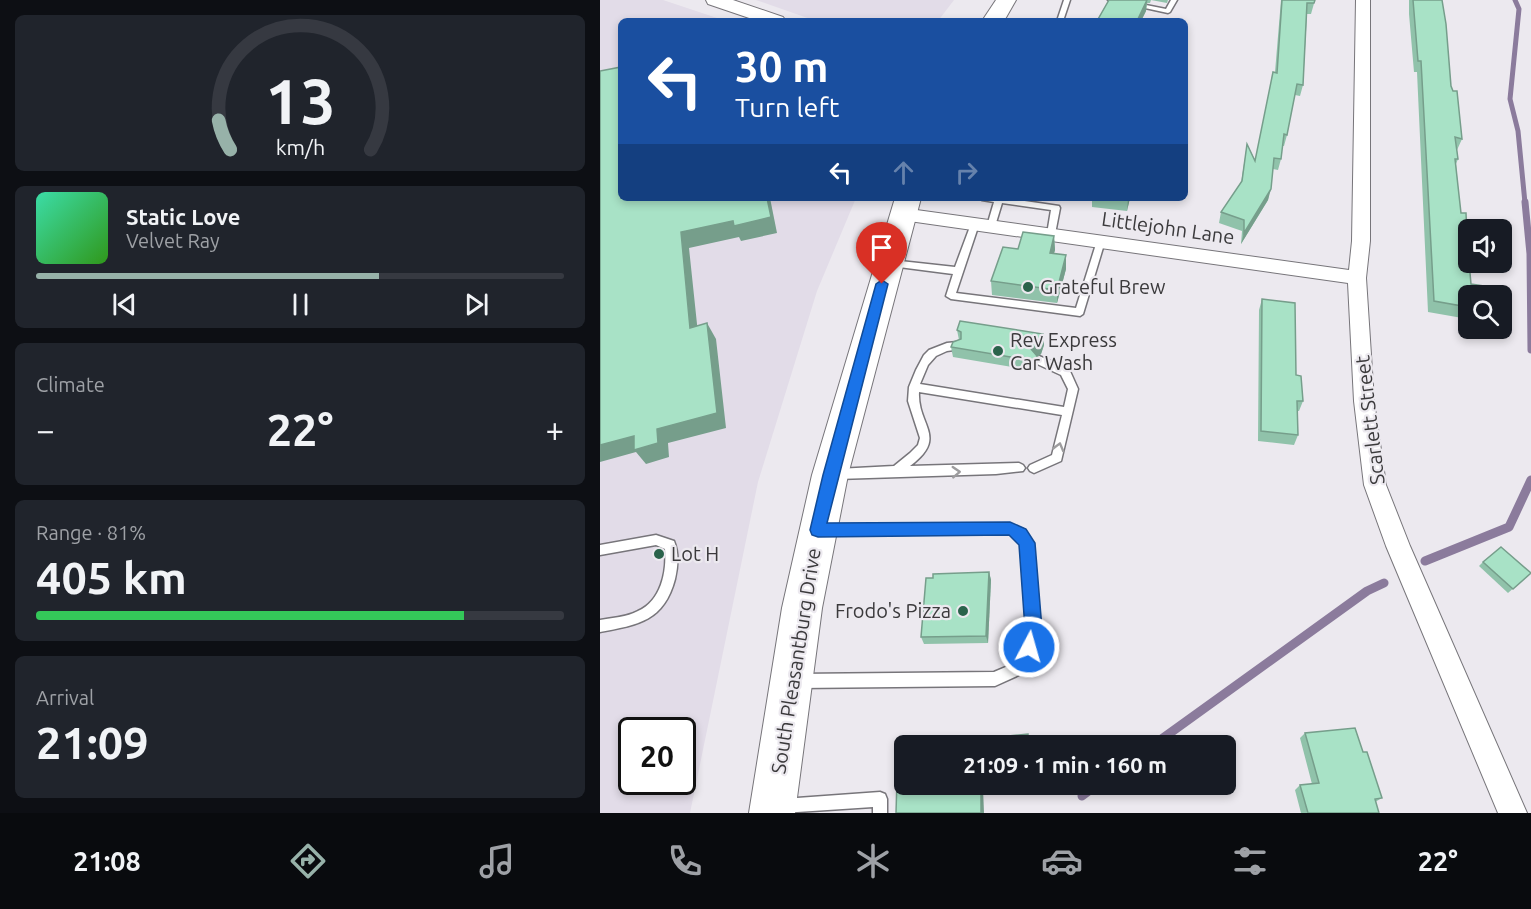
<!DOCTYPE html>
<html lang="en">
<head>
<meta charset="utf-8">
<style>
	body { margin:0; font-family:Ubuntu,sans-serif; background:#20242c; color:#f1f3f6; height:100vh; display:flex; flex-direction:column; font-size:22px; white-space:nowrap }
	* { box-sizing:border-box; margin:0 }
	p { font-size:20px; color:#9ea1a6 }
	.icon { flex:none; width:33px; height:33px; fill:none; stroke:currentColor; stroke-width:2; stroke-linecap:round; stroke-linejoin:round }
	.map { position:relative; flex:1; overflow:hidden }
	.sheet { display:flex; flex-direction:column; gap:15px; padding:15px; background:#0d0f14; width:600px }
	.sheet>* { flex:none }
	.hud { position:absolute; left:18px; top:18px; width:570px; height:183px; border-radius:9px; box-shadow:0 3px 9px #0003; background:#1a4fa0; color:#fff; overflow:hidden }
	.fabs { position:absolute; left:858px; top:219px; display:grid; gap:12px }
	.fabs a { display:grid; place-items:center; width:54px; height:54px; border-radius:9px; background:#171b24; box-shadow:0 3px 9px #0003; font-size:30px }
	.speed { position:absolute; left:18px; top:717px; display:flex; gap:12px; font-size:30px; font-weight:700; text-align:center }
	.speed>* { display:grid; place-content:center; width:78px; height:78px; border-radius:50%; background:#171b24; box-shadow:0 3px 9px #0003; line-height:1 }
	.speed .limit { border:3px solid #111; border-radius:9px; background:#fff; color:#111 }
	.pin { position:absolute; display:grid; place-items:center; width:51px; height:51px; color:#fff; margin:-62px -26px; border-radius:50% 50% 50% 0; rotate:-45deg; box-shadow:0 0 6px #0007 }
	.pin .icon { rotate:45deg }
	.me { position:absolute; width:66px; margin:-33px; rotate:6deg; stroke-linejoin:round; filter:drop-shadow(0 0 4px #0008) }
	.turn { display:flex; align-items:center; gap:21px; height:126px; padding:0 18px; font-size:27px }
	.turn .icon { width:78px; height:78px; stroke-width:2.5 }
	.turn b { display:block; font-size:42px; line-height:51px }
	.lanes { display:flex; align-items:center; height:57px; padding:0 18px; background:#0003; justify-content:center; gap:30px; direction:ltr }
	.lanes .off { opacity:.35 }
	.big { font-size:45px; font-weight:700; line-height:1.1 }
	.sheet .tile { flex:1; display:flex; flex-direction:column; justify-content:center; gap:9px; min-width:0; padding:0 21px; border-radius:9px; background:#20242c }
	.sheet .dial { align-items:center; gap:0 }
	.dial svg { height:156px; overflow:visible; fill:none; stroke:#363941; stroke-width:7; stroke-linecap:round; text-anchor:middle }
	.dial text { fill:#f1f3f6; stroke:none }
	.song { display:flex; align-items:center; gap:18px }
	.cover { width:72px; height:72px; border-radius:9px; background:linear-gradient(135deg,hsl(160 70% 55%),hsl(110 70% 35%)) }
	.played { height:6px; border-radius:3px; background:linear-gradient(90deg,#97b2a9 65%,#363941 65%) }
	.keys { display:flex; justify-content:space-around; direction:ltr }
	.heat { display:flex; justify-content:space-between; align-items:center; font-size:33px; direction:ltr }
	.charge { height:9px; border-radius:4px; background:linear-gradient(90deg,#34c759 81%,#363941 0) }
	.trip { position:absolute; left:294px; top:735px; width:342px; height:60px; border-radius:9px; background:#171b24; box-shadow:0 3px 9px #0003; font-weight:700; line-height:60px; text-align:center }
	.tabs { display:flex; height:96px; justify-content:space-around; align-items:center; background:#090b0e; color:#9ea1a6 }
	.tabs .icon { width:42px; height:42px }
	.tabs .active { color:#97b2a9 }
	.tabs b { font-size:27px; color:#f1f3f6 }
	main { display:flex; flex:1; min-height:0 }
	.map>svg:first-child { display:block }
</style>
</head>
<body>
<main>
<section class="sheet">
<div class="tile dial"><svg viewBox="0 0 100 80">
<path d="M14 69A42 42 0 1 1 86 69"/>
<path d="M14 69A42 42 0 0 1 8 54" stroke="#97b2a9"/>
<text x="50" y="56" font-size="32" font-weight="700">13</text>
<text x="50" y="72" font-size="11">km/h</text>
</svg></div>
<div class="tile">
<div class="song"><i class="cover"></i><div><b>Static Love</b><p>Velvet Ray</p></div></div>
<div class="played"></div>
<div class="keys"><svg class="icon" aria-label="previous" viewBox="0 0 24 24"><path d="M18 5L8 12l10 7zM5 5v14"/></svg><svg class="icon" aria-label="pause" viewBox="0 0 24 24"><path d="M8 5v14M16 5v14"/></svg><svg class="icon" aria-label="next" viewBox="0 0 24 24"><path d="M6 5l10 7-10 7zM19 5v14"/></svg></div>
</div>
<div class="tile"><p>Climate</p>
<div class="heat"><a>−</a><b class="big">22°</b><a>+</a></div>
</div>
<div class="tile"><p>Range · 81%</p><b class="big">405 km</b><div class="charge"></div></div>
<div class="tile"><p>Arrival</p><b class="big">21:09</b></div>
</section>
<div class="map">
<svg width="931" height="813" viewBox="0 0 931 813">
	<rect width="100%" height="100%" fill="#ece9ef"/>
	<g fill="#e2dce8" fill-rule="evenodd">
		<path d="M0 0H63L126 21H21V198H256L217 291 158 482 90 813H0ZM32 730H82V782H32Z"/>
		<polygon points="156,0 354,0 338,21 216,21"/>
	</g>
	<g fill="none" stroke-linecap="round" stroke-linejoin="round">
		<polyline stroke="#8b7b9c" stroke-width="5" points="915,0 919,9 910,99 918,131 925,203"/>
		<polyline stroke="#8b7b9c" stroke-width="7" points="925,202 930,254 931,350"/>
		<g stroke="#8b7b9c" stroke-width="9">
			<polyline points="825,561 909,527 931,480"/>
			<polyline points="552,746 767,591 784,583"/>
			<polyline points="482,796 498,784"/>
		</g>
		<g stroke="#77757a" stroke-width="3">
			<g id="service">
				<polygon points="464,0 470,0 463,21 457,21"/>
				<polygon points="508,0 521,0 566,9 571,0 577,0 570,12 568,13"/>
				<polygon points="381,198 405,198 459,206 460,208 455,234 451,237 447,234 451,210 402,203 395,226 394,228 388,228 387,226 394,202 382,200"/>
				<polygon points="375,221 379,224 356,293 476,308 497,241 498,239 504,239 505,241 483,314 480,316 351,299 346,296 353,274 291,266 286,263 291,260 355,267 371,224"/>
				<path d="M357 342 361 343 362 346 361 349 347 351 336 356 328 365 320 384 464 407 468 389 461 375 435 363 434 360 439 356 469 369 478 389 461 461 434 473 430 471 428 468 430 465 452 455 462 415 319 392C317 426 349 437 310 466L419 463 423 465 425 468 423 471 396 474 237 479 233 477 231 474 233 471 237 469 294 466 310 453 318 445 320 438 308 401 309 387 316 370 324 355 329 350 347 343Z"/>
				<polygon points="410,524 425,530 433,543 440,629 430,670 395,686 198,688 193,686 191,681 193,676 198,674 394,672 420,661 428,629 421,544 417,538 409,534 224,535 220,534 218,530 220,526 224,525"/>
				<path d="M56 535 74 541C79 553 78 566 75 579 64 621 38 625 0 632V620C12 618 27 617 38 611 61 601 67 572 65 549L56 545 0 555V545Z"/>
				<polygon points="280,792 285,794 287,799 287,813 273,813 273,807 182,813 178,811 176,806 178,801 183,799"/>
			</g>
		</g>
		<g stroke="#77757a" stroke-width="2">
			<polygon id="minor" points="756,0 770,0 770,241 766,278 774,401 786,485 810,546 927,813 898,813 786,546 764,485 754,401 748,283 302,220 293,214 302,208 749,270 752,241"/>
		</g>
		<g stroke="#77757a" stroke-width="2">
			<polygon id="secondary" points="106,0 133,0 183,17 186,21 158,21 108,4"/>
		</g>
		<g stroke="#77757a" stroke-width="2">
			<g id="primary">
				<polygon points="396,0 416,0 404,21 382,21"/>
				<polygon points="295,198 321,198 248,475 222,608 195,813 149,813 182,608 212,475"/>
			</g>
		</g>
		<use href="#service" fill="#fff" fill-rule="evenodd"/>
		<use href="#minor" fill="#fff" fill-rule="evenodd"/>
		<use href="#secondary" fill="#fff" fill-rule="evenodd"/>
		<use href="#primary" fill="#fff" fill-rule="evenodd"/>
	</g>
	<g fill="#90c2aa">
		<polygon points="509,0 568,0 567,3 551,0 550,3 547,3 546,11 541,21 497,21"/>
		<polygon points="681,0 715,0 711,14 707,14 703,85 700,96 695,95 687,135 684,146 682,146 681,159 678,170 673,169 668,200 641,244 642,231 619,223 621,212 641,183 647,144 655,160 675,72"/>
		<polygon points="809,0 842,0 851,86 862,139 857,150 858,159 856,164 868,296 868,319 828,312 817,72 814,72 809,14"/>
		<polygon points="492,198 530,198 527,211 492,207"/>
		<polygon points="454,236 455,250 454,253 466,269 457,303 392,295 391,281 418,249"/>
		<polygon points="662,299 696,375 703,401 699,411 697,411 698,435 694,445 658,441 659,310"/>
		<polygon points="357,330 443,334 444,345 441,354 437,357 437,367 436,371 353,357 351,347 359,340"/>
		<polygon points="883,562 931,573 908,593 879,566"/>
		<polygon points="389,572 391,580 388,643 324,644 321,637 333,578"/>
		<polygon points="705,733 763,752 782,798 775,802 779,813 701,813 695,790 700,785 712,784 700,738"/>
		<polygon points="304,784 413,784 383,788"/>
	</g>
	<g fill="#769e8b">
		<polygon points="547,0 546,11 541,21 537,21"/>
		<polygon points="671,189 668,200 641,244 644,233"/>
		<polygon points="167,198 170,198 177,233 141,241 139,237 89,248 99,343 90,328 81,232"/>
		<polygon points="528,198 530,198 527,211"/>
		<polygon points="454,236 455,250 450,267 450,253"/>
		<polygon points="466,255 466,269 457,303 457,290"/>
		<polygon points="107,323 116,339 126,428 68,443 69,457 46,464 36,452 0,462 0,445"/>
		<polygon points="443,334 444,345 441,354 437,357 437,367 436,371 435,361 431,349"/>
		<polygon points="389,572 391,580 388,643 386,636"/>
		<polygon points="381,784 382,784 383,788 384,813 381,813"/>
	</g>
	<g fill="#a8e2c6" stroke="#769e8b" stroke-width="1.5">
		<polygon points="509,0 547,0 537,21 497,21"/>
		<polygon points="682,0 715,0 714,3 707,3 703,85 697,84 687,135 684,134 681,159 674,158 671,189 644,233 644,220 621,212 642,181 647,144 655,161 673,72 677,73"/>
		<polygon points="813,0 842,0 846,24 851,86 853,91 857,91 862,139 855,137 858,159 855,159 861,213 866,213 868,262 869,262 871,284 890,287 891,296 868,296 868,307 834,301 821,61 818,61"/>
		<polygon points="21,67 21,198 167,198 171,217 134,226 133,221 81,232 90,328 107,323 117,413 57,429 58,443 34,450 34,436 0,445 0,71"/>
		<polygon points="423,232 454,236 450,253 466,255 457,290 391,281 403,247 418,249"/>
		<polygon points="662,299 695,303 696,375 701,376 703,401 697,401 698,435 661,431"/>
		<polygon points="360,321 443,334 441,344 431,349 437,356 435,361 351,347 353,342 361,339 361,332 357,330"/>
		<polygon points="901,547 931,573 913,589 883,562"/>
		<polygon points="389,572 386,636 321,637 326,578 333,578 333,574"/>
		<polygon points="755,728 763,752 767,752 782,798 775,799 779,813 708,813 700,785 719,783 705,733"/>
		<polygon points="428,734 428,746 307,746"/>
		<polygon points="298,746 304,746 304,784 381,784 381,813 296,813"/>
	</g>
	<defs><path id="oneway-chevron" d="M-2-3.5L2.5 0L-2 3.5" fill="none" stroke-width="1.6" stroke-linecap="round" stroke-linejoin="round" transform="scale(1.5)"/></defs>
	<g stroke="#9d9c9e">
		<use href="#oneway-chevron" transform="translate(459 447) rotate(-75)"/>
		<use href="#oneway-chevron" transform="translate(356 472) rotate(-3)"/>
	</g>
	<polygon fill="#1a73e8" stroke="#114b97" stroke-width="1.5" points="282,280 288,284 227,523 410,522 426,529 435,543 442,629 435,653 429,655 424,653 421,647 425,629 419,545 409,535 218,537 212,535 210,530 223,475 276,284"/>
	<g fill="#2a634b" stroke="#ece9ef" stroke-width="2">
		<circle cx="428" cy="287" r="6"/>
		<circle cx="398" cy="351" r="6"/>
		<circle cx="59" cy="554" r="6"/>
		<circle cx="363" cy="611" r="6"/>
	</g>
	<g text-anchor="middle" stroke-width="4.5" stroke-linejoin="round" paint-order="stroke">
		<g font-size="20" fill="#3b3a3c" stroke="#ece9ef">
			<text transform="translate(568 228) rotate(8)" y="7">Littlejohn Lane</text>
			<text transform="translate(770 420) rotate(-97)" y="7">Scarlett Street</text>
			<text transform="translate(196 661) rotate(-81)" y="7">South Pleasantburg Drive</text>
		</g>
		<g font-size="20" fill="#3b3a3c" stroke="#ece9ef" text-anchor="start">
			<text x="440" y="294">Grateful Brew</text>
			<text x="410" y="347">Rev Express<tspan x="410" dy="23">Car Wash</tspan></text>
			<text x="71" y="561">Lot H</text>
			<text x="351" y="618" text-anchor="end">Frodo's Pizza</text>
		</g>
	</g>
</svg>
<div class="fabs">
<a><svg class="icon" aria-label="sound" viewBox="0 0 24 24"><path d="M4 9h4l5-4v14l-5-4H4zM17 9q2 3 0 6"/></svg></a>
<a><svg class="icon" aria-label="search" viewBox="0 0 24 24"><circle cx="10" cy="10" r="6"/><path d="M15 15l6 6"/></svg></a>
</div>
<div class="speed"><div class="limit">20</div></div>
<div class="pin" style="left:282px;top:284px;background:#d93025"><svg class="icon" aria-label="arrive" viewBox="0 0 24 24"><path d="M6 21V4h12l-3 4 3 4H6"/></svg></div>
<svg class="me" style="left:429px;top:647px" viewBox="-20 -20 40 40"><circle r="17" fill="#1a73e8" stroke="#fff" stroke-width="3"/><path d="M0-11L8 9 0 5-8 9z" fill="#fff"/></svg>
<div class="trip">21:09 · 1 min · 160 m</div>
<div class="hud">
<div class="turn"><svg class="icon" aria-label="left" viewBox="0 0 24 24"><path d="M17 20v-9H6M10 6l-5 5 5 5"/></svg><div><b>30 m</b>Turn left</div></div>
<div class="lanes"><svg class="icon" aria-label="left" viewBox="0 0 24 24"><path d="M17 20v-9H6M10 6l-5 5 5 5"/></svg><svg class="icon off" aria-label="ahead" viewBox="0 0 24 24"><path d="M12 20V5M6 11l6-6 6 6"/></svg><svg class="icon off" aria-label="right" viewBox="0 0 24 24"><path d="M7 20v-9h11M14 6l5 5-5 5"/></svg></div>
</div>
</div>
</main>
<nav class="tabs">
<b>21:08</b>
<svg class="icon active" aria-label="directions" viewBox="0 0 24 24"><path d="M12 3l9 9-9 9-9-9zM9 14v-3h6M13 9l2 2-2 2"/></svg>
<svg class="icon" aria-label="music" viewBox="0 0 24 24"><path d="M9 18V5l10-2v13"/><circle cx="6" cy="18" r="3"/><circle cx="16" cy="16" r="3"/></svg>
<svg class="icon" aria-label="phone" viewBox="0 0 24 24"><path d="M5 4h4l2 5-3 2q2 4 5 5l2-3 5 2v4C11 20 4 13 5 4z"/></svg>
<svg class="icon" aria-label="climate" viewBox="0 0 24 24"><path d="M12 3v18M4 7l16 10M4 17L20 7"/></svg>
<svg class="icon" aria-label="car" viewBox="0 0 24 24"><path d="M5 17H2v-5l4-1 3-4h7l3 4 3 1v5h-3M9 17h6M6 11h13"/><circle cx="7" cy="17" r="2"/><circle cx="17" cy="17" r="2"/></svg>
<svg class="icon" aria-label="filters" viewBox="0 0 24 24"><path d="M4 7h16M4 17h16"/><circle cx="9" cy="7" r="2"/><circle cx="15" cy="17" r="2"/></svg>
<b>22°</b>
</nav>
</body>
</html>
